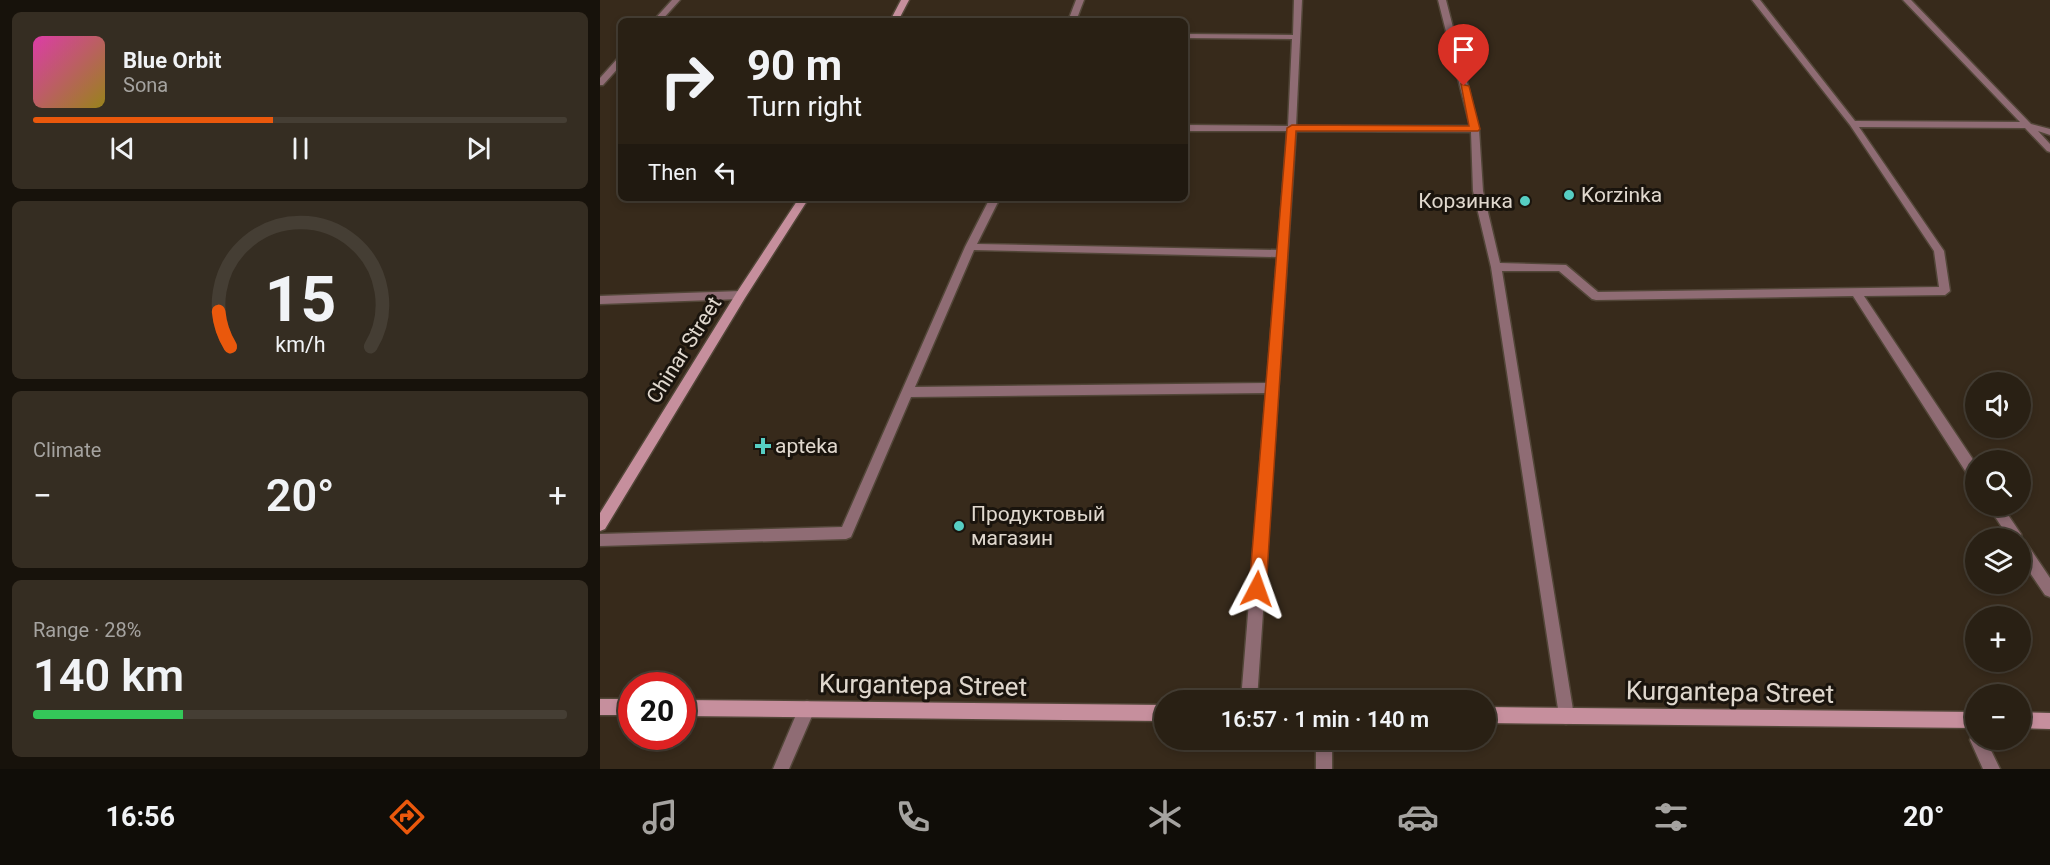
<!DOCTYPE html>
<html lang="en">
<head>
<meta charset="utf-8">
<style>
	body { margin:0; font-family:Roboto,sans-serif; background:#352d22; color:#f1f3f6; height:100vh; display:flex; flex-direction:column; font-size:22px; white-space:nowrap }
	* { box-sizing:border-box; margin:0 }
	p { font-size:20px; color:#a5a3a0 }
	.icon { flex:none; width:33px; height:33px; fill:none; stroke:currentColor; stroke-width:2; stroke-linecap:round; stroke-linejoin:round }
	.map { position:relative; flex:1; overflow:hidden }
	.details { display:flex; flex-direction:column; gap:12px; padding:12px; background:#17120b; width:600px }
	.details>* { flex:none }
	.banner { position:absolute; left:18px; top:18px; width:570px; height:183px; border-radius:9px; box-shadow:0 3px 9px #0003,0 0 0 2px #453e34; background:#292014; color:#f1f3f6; overflow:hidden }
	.buttons { position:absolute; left:1365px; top:372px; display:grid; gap:12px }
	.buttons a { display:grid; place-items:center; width:66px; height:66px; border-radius:50%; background:#292014; box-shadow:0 3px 9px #0003,0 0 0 2px #453e34; font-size:30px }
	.speed { position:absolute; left:18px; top:672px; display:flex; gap:12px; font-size:30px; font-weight:700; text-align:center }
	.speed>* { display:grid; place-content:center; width:78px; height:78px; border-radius:50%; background:#292014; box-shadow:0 3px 9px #0003,0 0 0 2px #453e34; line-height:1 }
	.speed .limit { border:9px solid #d22; background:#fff; color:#111 }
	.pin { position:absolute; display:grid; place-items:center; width:51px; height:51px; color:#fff; margin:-62px -26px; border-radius:50% 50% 50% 0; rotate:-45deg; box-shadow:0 0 6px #0007 }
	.pin .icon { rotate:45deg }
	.me { position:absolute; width:66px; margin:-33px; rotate:4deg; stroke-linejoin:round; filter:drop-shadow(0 0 4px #0008) }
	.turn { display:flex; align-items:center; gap:21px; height:126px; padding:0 30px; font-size:27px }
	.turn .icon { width:78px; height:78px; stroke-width:2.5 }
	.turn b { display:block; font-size:42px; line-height:51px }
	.then { display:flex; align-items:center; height:57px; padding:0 30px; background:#0003; gap:12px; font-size:22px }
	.big { font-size:45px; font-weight:600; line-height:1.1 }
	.details .widget { flex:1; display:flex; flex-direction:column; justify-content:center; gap:9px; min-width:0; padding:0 21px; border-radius:9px; background:#352d22 }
	.details .dial { align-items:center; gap:0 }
	.dial svg { height:156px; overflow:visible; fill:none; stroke:#453e34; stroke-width:7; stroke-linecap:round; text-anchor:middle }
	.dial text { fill:#f1f3f6; stroke:none }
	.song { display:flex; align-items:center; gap:18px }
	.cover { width:72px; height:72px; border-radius:9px; background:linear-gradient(135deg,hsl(320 70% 55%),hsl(50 70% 35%)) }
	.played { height:6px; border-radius:3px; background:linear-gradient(90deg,#ea580c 45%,#453e34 45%) }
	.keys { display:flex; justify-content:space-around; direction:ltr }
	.heat { display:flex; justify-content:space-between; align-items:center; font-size:33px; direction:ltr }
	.charge { height:9px; border-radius:4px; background:linear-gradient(90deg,#34c759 28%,#453e34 0) }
	.trip { position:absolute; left:554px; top:690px; width:342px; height:60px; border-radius:30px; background:#292014; box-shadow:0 3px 9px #0003,0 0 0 2px #453e34; font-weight:600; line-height:60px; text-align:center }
	.menu { display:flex; height:96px; justify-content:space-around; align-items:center; background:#100d08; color:#a5a3a0 }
	.menu .icon { width:42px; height:42px }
	.menu .selected { color:#ea580c }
	.menu b { font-size:27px; color:#f1f3f6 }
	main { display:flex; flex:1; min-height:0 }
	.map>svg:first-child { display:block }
</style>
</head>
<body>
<main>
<section class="details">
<div class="widget">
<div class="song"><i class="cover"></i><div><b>Blue Orbit</b><p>Sona</p></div></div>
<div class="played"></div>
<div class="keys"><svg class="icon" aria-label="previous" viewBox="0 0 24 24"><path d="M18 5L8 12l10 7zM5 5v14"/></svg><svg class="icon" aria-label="pause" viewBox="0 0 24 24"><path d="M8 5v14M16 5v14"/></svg><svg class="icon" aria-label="next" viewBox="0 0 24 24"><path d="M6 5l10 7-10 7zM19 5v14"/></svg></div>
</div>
<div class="widget dial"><svg viewBox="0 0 100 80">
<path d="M14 69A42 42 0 1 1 86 69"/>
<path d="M14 69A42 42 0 0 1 8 51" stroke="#ea580c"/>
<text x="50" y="56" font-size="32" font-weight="700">15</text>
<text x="50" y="72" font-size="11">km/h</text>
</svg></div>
<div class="widget"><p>Climate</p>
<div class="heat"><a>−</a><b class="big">20°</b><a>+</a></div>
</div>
<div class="widget"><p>Range · 28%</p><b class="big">140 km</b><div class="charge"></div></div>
</section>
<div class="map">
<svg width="1450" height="769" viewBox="0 0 1450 769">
	<rect width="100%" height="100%" fill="#372a1b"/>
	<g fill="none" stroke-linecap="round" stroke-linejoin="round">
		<g stroke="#524638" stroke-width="3">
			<g id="lane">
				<polygon points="72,0 80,0 61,21 53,21"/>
				<polygon points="476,0 484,0 476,21 468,21"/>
				<path d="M694 0H702L696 126H870L838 0H846L879 129 883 191 900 263 966 265 998 292 1339 287 1334 251 1250 125 1152 0H1160L1255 121 1420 122 1303 0H1311L1431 124 1450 129V135L1438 131 1450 144V152L1447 151 1425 128 1259 127 1344 251 1350 291 1345 295 1264 296 1376 464V481L1371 480 1253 296 996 300 992 299 959 271H902L974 716 972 722 966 724 960 722 891 267 873 191 871 132 696 131 657 700H641L666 393 311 397 251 537 246 539 0 546V534L242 527 365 247 390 198H400L377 244 678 250 687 131H585V125L688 126 692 39 585 38V34L693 35ZM374 250 677 257 667 383 315 387Z"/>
				<polygon points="18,58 21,58 21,65 3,85 0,85 0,78"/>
				<polygon points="141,291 146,295 141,299 0,304 0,296"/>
				<polygon points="1388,506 1402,506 1421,534 1422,540 1425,541 1450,578 1450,597 1445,595 1420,558 1420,538 1409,538"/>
				<polygon points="207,701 213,703 215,709 189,769 173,769 201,703"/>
				<polygon points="1376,733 1376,740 1386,740 1400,769 1383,769 1370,740 1372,734"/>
				<rect x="716" y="740" width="16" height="29"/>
			</g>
		</g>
		<g stroke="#524638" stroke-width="3">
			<g id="secondary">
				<polygon points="301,0 309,0 298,21 290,21"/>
				<polygon points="199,198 209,198 145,298 5,529 0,531 0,513 137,292"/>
				<rect x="0" y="699" width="32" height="16"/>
				<polygon points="82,700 564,705 564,721 82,716"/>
				<polygon points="885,707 1376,712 1376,728 885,723"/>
				<polygon points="1420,712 1450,713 1450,729 1420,728"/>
			</g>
		</g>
		<use href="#lane" fill="#8f6c74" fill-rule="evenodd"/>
		<use href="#secondary" fill="#c68f9d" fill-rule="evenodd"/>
	</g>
	<polygon fill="#ea580c" stroke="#983908" stroke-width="1.5" points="861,84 869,86 880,129 878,131 696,131 666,589 663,595 657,597 652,595 649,589 687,128 692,125 869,126"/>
	<g fill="#56cec3" stroke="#1a140d" stroke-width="2">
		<circle cx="969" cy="195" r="6"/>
		<circle cx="925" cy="201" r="6"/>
		<path d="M160 437h6v6h6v6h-6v6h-6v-6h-6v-6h6z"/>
		<circle cx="359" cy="526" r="6"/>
	</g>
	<g text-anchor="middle" stroke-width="6" stroke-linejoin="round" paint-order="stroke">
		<g font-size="21" fill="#e0d8ce" stroke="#1a140d" text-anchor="start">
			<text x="981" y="202">Korzinka</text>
			<text x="913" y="208" text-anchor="end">Корзинка</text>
			<text x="175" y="453">apteka</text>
			<text x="371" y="521">Продуктовый<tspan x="371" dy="24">магазин</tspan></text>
		</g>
		<g font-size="21" fill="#e0d8ce" stroke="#1a140d">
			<text transform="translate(84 350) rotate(-58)" y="7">Chinar Street</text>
		</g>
		<g font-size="26" fill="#e0d8ce" stroke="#1a140d">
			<text transform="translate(323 685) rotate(1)" y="9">Kurgantepa Street</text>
			<text transform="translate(1130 692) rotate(1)" y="9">Kurgantepa Street</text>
		</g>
	</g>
</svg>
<div class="buttons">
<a><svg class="icon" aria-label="sound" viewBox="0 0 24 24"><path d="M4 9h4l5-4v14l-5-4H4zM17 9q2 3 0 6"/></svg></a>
<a><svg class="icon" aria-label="search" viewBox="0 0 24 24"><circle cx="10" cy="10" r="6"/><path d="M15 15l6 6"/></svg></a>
<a><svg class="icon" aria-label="layers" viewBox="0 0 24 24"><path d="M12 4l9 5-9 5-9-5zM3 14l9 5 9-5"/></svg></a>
<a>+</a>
<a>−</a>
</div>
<div class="speed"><div class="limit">20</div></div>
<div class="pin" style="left:864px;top:86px;background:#d93025"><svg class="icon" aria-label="arrive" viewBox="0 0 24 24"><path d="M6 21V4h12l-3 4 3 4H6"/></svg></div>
<svg class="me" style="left:657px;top:589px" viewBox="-20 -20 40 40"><path d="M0-17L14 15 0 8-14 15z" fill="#ea580c" stroke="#fff" stroke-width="4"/></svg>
<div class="trip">16:57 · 1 min · 140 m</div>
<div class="banner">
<div class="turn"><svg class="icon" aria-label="right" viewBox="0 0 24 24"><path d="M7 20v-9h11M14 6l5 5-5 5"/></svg><div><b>90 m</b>Turn right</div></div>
<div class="then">Then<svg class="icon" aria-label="left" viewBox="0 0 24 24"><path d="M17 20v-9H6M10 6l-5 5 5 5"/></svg></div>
</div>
</div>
</main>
<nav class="menu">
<b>16:56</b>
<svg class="icon selected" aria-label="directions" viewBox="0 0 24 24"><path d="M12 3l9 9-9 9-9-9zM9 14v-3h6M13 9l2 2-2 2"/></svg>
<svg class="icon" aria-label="music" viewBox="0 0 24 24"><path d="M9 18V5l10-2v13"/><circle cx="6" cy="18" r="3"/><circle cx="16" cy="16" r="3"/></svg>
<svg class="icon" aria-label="phone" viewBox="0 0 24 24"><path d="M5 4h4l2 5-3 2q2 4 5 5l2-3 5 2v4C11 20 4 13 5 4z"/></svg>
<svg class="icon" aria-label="climate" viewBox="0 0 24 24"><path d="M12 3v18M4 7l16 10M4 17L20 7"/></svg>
<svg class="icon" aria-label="car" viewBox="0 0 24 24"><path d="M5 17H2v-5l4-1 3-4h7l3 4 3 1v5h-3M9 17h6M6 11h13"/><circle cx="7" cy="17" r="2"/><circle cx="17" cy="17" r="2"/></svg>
<svg class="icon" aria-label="filters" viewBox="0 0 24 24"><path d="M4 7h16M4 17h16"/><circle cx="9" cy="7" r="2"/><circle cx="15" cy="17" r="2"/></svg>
<b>20°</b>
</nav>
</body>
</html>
